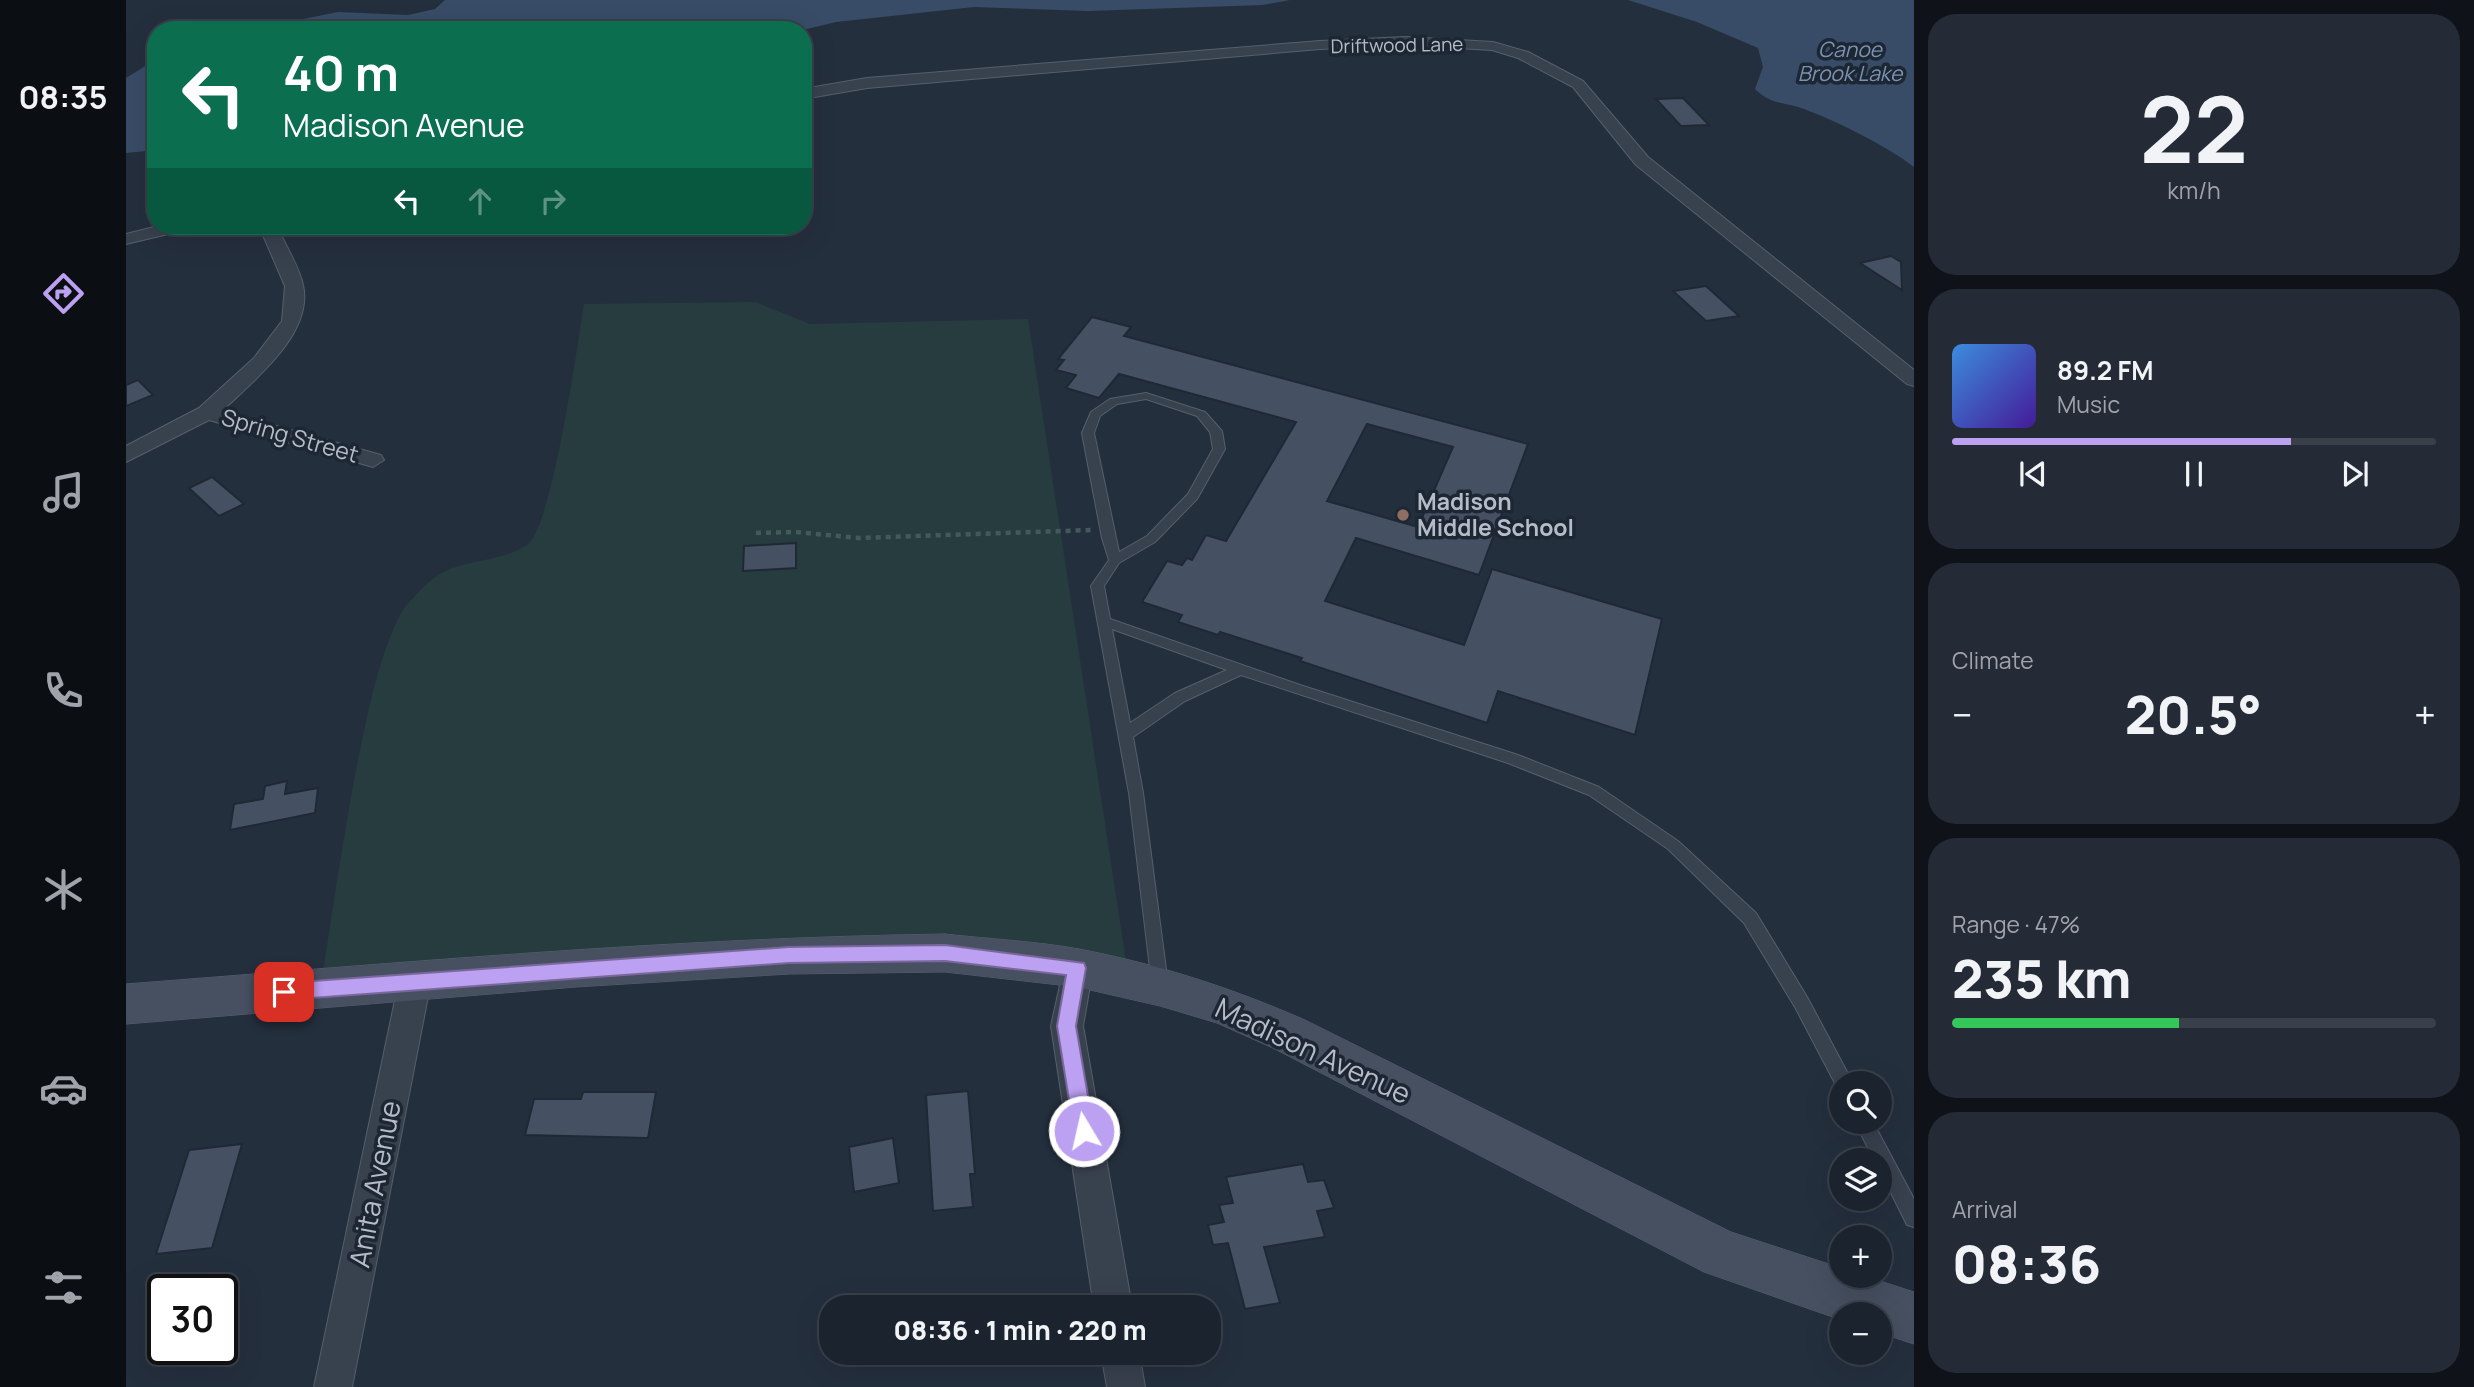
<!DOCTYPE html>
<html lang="en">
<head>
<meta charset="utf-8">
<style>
	body { margin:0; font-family:Manrope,sans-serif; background:#242b36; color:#f1f3f6; height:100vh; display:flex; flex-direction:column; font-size:26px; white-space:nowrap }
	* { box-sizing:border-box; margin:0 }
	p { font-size:23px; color:#a0a4aa }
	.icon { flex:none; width:38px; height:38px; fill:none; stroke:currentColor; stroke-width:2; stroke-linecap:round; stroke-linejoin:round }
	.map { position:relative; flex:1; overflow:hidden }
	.drawer { display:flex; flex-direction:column; gap:14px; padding:14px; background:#0f1319; width:560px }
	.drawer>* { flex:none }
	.top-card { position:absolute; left:21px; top:21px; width:665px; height:214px; border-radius:28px; box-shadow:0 7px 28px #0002,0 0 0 2px #39404a; background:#0b6e4f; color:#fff; overflow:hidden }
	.controls { position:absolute; left:1703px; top:1071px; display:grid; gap:14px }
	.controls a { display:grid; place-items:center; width:63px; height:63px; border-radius:50%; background:#1b232e; box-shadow:0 7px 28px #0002,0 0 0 2px #39404a; font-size:35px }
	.speed { position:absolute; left:21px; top:1274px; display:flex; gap:14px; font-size:35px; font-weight:700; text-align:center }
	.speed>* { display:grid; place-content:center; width:91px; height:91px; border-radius:50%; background:#1b232e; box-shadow:0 7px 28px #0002,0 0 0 2px #39404a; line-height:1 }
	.speed .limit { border:4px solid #111; border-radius:10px; background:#fff; color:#111 }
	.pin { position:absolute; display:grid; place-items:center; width:60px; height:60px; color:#fff; margin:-30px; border-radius:14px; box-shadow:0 4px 10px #0006 }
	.me { position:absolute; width:77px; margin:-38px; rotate:351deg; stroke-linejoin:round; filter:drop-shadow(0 0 5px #0008) }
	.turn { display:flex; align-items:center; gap:24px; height:147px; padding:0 21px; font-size:32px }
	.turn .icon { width:91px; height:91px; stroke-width:2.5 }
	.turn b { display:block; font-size:49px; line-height:60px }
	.lanes { display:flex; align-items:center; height:66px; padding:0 21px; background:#0003; justify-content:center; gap:35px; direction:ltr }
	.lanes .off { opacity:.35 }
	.big { font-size:52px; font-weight:800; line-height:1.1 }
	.drawer .card { flex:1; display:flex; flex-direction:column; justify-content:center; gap:10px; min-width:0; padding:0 24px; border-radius:28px; background:#242b36 }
	.drawer .dial { align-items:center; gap:0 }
	.dial b { font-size:91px; line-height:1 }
	.song { display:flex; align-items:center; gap:21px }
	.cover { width:84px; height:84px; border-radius:10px; background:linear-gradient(135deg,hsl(210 70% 55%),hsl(260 70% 35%)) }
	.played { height:7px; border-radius:4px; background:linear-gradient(90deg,#bca0f2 70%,#39404a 70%) }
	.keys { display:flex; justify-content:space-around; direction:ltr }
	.heat { display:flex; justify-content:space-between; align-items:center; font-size:38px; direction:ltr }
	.charge { height:10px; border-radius:5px; background:linear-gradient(90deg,#34c759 47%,#39404a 0) }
	.trip { position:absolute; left:693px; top:1295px; width:402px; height:70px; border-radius:28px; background:#1b232e; box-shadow:0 7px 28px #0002,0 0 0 2px #39404a; font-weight:800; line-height:70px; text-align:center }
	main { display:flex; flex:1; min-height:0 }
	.tab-bar { display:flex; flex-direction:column; width:126px; justify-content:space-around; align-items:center; background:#0b0e12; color:#a0a4aa }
	.tab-bar .icon { width:49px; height:49px }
	.tab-bar .current { color:#bca0f2 }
	.tab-bar b { font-size:32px; color:#f1f3f6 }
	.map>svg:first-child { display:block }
</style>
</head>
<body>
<main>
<nav class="tab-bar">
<b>08:35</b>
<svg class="icon current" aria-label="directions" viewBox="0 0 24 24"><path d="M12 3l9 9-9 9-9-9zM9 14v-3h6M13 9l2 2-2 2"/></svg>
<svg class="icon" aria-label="music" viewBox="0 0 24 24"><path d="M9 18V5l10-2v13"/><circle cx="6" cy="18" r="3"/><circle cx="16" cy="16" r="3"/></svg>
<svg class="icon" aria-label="phone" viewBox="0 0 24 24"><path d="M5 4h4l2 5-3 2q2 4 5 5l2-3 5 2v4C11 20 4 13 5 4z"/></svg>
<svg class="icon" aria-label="climate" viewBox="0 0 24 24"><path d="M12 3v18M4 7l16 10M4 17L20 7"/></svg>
<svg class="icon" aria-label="car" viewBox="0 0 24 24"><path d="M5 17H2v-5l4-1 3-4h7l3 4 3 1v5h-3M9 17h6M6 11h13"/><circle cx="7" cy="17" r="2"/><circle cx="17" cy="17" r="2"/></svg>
<svg class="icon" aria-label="filters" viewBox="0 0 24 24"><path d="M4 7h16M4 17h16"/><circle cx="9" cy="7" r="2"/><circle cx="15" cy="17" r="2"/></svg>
</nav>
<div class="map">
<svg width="1788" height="1387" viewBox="0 0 1788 1387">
	<rect width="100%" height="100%" fill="#242f3e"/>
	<path fill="#263c3f" d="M629 302 684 324 902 319 1000 961 197 971C209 897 219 823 234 750 244 703 253 657 275 613 279 606 286 599 292 593 326 553 362 569 401 545 426 529 452 341 458 304Z"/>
	<g fill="#394c67">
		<polygon points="319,0 1164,0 1137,5 962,11 848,7 710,22 677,30 99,30 106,19 138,27 212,12 282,15 309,9"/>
		<path d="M1502 0H1788V167C1763 147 1703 117 1672 107 1654 102 1643 103 1629 89L1637 67 1632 48 1571 22Z"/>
		<polygon points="30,64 30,150 0,153 0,78 21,65"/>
	</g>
	<g fill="#455162" stroke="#1f2835" stroke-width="2" fill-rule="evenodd">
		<polygon points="1557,98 1583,125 1555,126 1530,99"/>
		<polygon points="1765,256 1775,262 1776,290 1734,263"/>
		<polygon points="1580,286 1613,316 1580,321 1547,291"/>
		<path d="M966 317 1005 327 998 336 1402 444 1353 575 1230 538 1199 601 1338 645 1366 569 1536 619 1509 735 1372 691 1361 723 1174 661 1176 658 1094 632 1092 635 1052 622 1056 615 1016 602 1041 561 1056 565 1061 558 1066 560 1080 535 1100 541 1170 422 993 374 973 398 940 388 950 375 930 370 938 360 932 359ZM1241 424 1327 447 1292 527 1201 501Z"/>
		<polygon points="12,380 27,395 0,406 0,385"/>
		<polygon points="86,477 118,504 93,516 63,488"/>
		<polygon points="670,543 670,568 617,571 618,546"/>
		<polygon points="161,781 159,794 192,788 189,813 104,830 108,804 137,799 139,786"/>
		<polygon points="842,1091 849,1174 844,1174 847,1207 807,1211 800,1095"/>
		<polygon points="457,1092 530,1092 522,1138 399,1135 408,1099 455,1099"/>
		<polygon points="767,1138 773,1183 728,1192 723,1147"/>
		<polygon points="116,1144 86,1248 30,1254 63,1150"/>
		<polygon points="1177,1164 1182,1182 1198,1180 1208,1208 1191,1211 1199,1237 1138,1247 1154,1303 1119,1309 1102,1243 1087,1245 1082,1225 1098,1222 1093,1205 1107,1203 1100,1177"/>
	</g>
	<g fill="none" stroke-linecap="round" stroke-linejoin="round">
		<g stroke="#565f6c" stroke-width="2">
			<g id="lane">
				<path d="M1020 393 1079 412 1096 431 1099 449 1071 499 1029 542 993 563 978 586 984 619 1174 685 1392 755 1473 787 1552 841 1630 913 1681 997 1727 1083H1715V1090L1712 1089 1669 1007 1618 923 1542 849 1463 795 1382 763 1115 675 1059 701 1007 737 1017 793 1042 985 1040 990 1034 992 1028 990 1026 985 1003 793 965 586 983 560 976 538 956 433 965 412 984 399ZM1020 399 1071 416 1084 432 1087 449 1062 494 1021 536 993 552 968 433 974 416 991 404ZM986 629 1101 670 1049 693 1004 723Z"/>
				<polygon points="1729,1122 1747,1122 1788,1199 1788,1227 1781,1225 1754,1171 1754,1160 1748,1160"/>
			</g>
		</g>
		<g stroke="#565f6c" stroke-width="2">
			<g id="street">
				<polygon points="1279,37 1367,42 1402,52 1457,81 1522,157 1788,370 1788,386 1781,384 1510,165 1447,87 1392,58 1366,50 1279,45 1194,49 741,88 677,99 677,89 741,78 1194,41"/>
				<polygon points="32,226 62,226 59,230 0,244 0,234"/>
				<path d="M133 226H151C159 245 173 266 177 285 188 334 127 381 96 411L255 455 258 460 247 467 83 420 0 462V446L73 408 128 358 156 321 159 286Z"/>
				<polygon points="951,954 962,958 967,968 957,1026 1006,1307 968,1307 925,1026 940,958"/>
				<polygon points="289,967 300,971 305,981 226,1387 188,1387 273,981 278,971"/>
				<polygon points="975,1353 1013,1353 1019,1387 981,1387"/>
			</g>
		</g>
		<g stroke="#565f6c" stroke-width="1">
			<path id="secondary" d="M819 934C863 939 909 941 953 949 1032 964 1106 988 1179 1020L1605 1232 1715 1268V1276H1739L1788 1292V1344L1754 1333V1314H1715V1320L1578 1272 1147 1048 1091 1023 1034 1006 951 987 819 972 663 974 450 987 0 1024V984C273 963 545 938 819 934Z"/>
		</g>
		<polyline stroke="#44595c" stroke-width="4.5" stroke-dasharray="5 5" stroke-linecap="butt" points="630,533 669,532 733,538 965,530"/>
		<use href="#lane" fill="#38414e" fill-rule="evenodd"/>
		<use href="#street" fill="#38414e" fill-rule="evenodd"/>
		<use href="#secondary" fill="#465061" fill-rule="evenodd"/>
	</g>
	<polygon fill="#bca0f2" stroke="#7a689d" stroke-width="2" points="819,945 958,963 960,968 950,1026 968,1131 965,1138 958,1141 951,1138 948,1131 931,1026 940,975 819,961 663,963 158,1000 152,998 149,992 152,986 158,983 663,947"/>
	<circle fill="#8d6e63" stroke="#1d2633" stroke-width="2.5" cx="1277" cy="515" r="7"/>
	<g text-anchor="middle" stroke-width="7" stroke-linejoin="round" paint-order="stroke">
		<g font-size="19" fill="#b4bcc9" stroke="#1d2633">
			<text transform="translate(1271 45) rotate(-1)" y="7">Driftwood Lane</text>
		</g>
		<g font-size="21" font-style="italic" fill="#7c92b1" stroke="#1d2633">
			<text x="1724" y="57">Canoe<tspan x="1724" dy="24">Brook Lake</tspan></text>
		</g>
		<g font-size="23" fill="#b4bcc9" stroke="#1d2633">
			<text transform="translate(164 436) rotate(16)" y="8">Spring Street</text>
		</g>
		<g font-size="23" font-weight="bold" fill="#b4bcc9" stroke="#1d2633" text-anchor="start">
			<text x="1291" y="510">Madison<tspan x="1291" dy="26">Middle School</tspan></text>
		</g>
		<g font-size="28" fill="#b4bcc9" stroke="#1d2633">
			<text transform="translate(1187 1051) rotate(25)" y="10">Madison Avenue</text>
			<text transform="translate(249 1184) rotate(-79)" y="10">Anita Avenue</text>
		</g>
	</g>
</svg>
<div class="controls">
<a><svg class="icon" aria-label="search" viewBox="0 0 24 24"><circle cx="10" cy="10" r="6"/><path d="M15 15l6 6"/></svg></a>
<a><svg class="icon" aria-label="layers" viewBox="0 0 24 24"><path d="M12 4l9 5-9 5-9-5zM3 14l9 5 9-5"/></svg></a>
<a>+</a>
<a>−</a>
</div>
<div class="speed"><div class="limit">30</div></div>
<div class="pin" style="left:158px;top:992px;background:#d93025"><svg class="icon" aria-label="arrive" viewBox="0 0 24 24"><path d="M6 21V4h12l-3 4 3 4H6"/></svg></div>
<svg class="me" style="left:958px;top:1131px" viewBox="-20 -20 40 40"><circle r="17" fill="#bca0f2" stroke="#fff" stroke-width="3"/><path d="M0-11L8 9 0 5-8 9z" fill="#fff"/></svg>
<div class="trip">08:36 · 1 min · 220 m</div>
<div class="top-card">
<div class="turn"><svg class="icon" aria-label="left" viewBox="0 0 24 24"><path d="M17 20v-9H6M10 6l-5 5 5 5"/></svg><div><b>40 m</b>Madison Avenue</div></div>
<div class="lanes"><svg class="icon" aria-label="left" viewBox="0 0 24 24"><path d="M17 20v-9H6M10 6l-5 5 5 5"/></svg><svg class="icon off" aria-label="ahead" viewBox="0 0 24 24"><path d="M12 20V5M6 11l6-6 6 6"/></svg><svg class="icon off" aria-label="right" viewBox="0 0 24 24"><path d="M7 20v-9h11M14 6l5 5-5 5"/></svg></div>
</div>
</div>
<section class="drawer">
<div class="card dial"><b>22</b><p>km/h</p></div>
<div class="card">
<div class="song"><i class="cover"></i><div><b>89.2 FM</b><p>Music</p></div></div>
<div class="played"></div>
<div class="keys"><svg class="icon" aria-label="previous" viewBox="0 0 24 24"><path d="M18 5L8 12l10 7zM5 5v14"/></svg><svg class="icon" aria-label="pause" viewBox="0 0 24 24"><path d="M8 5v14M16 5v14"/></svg><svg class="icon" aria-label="next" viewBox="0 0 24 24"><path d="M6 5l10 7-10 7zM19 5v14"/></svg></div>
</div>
<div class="card"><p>Climate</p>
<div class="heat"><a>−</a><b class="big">20.5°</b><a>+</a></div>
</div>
<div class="card"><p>Range · 47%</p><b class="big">235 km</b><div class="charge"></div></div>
<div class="card"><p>Arrival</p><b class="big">08:36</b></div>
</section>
</main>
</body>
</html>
